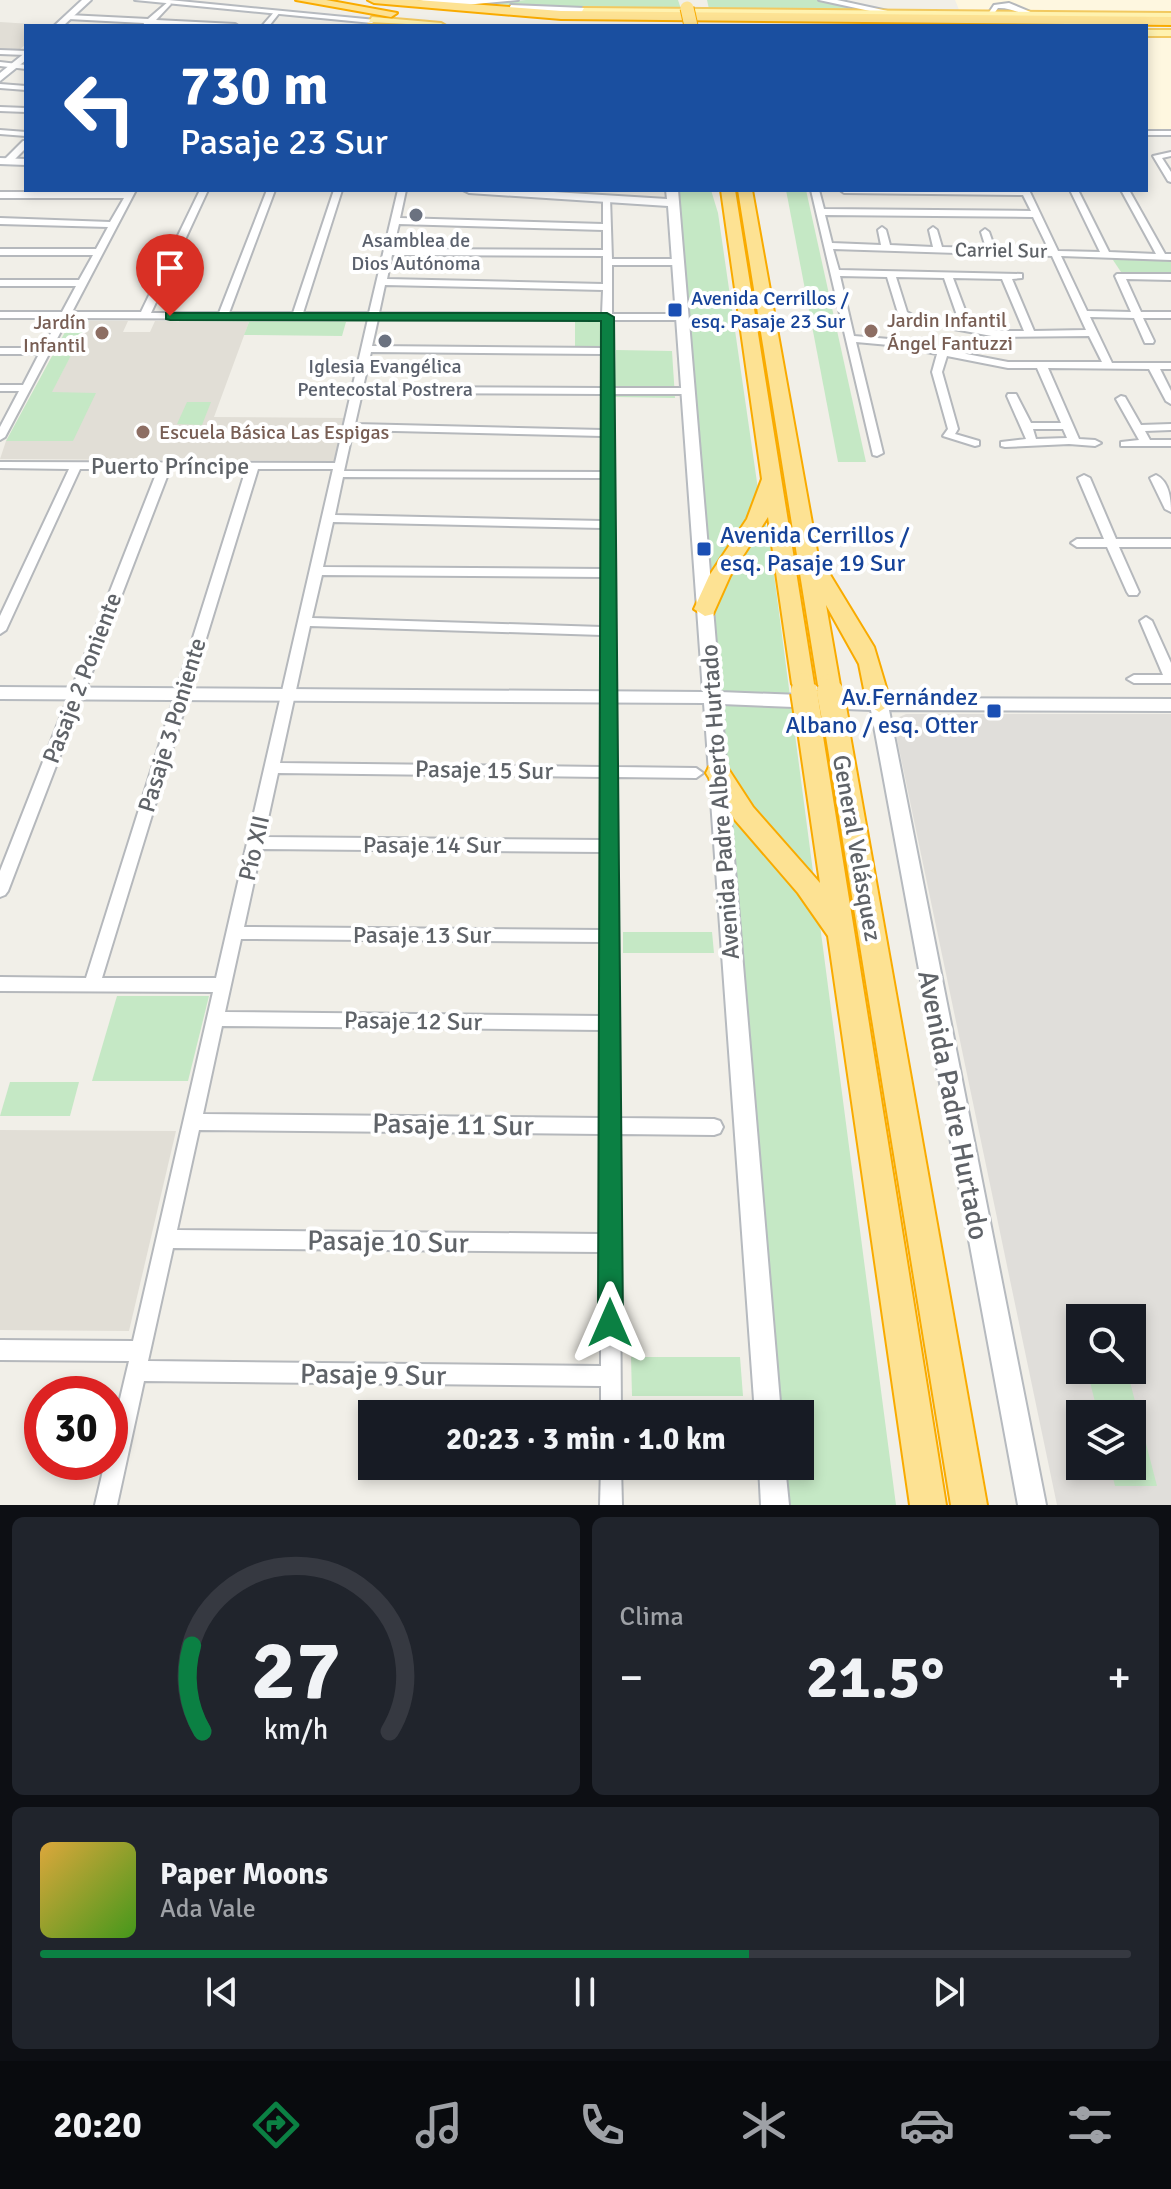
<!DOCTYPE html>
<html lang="es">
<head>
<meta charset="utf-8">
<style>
	body { margin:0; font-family:Signika,sans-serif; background:#20242c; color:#f1f3f6; height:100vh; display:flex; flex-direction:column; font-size:30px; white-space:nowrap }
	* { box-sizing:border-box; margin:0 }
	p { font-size:26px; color:#9ea1a6 }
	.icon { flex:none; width:44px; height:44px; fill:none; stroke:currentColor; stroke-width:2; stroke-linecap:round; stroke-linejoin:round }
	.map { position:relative; height:1505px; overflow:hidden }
	.side { display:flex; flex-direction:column; gap:12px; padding:12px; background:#0d0f14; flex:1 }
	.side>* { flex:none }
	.hud { position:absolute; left:24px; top:24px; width:1124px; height:168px; border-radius:0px; box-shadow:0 4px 12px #0003; background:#1a4fa0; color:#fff; overflow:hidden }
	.controls { position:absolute; left:1066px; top:1304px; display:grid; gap:16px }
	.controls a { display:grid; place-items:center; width:80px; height:80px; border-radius:0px; background:#171b24; box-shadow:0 4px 12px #0003; font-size:40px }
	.speed { position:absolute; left:24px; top:1376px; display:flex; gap:16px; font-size:40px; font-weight:700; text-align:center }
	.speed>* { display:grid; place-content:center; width:104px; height:104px; border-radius:50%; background:#171b24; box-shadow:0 4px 12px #0003; line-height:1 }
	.speed .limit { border:12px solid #d22; background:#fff; color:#111 }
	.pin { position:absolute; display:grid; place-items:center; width:68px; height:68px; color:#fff; margin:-82px -34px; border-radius:50% 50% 50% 0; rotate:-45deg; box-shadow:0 0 8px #0007 }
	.pin .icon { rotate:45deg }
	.me { position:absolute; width:88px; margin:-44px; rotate:0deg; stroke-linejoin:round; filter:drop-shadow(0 0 6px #0008) }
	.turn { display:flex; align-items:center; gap:28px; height:168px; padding:0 24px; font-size:36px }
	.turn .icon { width:104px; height:104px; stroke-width:2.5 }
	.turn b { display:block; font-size:56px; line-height:68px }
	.big { font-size:60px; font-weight:700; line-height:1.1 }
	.side .widget { flex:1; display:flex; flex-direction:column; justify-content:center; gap:12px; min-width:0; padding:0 28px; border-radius:12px; background:#20242c }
	.side .dial { align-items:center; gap:0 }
	.dial svg { height:208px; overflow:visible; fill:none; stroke:#363941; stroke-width:7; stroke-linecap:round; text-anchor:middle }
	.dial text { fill:#f1f3f6; stroke:none }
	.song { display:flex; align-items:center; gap:24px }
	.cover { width:96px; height:96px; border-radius:12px; background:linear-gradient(135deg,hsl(40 70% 55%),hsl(100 70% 35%)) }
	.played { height:8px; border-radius:4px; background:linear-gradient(90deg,#0b8043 65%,#363941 65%) }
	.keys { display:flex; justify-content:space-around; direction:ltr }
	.heat { display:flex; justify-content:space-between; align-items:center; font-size:44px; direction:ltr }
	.side .tiles { flex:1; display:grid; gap:12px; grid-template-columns:1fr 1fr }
	.widget:last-child { grid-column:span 2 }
	.trip { position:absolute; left:358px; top:1400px; width:456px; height:80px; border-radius:0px; background:#171b24; box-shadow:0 4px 12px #0003; font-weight:700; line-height:80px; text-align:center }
	.tabs { display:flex; height:128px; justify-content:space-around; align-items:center; background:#090b0e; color:#9ea1a6 }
	.tabs .icon { width:56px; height:56px }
	.tabs .on { color:#0b8043 }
	.tabs b { font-size:36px; color:#f1f3f6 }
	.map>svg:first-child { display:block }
</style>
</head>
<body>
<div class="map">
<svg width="1171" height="1505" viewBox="0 0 1171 1505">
	<rect width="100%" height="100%" fill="#f1efe8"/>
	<g fill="#fef7e0">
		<polygon points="955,0 1171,0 1171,14 960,12"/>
		<rect x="1146" y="37" width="25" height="92"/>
	</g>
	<path fill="#e0deda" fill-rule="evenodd" d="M906 714H1171V1505H1057L893 720ZM1080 1318H1132V1370H1080ZM1080 1414H1132V1466H1080Z"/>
	<g fill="#e1ded6">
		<polygon points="0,22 47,25 26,26 26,44 19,50 0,49"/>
		<polygon points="89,321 128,321 123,332 150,332 155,321 249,322 214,417 346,418 335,461 0,459 6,441 73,441 51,393"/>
		<polygon points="0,1130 176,1131 129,1331 0,1330"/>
	</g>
	<g fill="#c5e8c5">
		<polygon points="526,0 678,0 681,9 483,4"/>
		<polygon points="707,0 819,0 863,11 709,9"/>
		<polygon points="678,190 711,190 718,213 760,503 769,536 896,1505 788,1505 784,1466 800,1466 800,1414 780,1414"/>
		<polygon points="786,190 806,190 866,462 838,462"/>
		<polygon points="1111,257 1171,260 1171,272 1121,272"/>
		<polygon points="71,321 89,321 52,392 96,393 73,441 6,441"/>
		<rect x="575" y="321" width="27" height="27"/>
		<polygon points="249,322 346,322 342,336 244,335"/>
		<polygon points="616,350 672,351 675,398 615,397"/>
		<polygon points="187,402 211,402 202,425 177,424"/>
		<polygon points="623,932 712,932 714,953 623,953"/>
		<polygon points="117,996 209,996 188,1081 92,1081"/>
		<polygon points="10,1082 79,1082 70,1116 0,1116"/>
		<polygon points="631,1357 740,1357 743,1396 632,1396"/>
		<polygon points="1089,1378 1129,1378 1157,1486 1115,1486 1110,1466 1132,1466 1132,1414 1098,1414"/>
	</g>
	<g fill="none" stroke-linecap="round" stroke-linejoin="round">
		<g stroke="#b5b8bc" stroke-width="4">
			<g id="street">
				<polygon points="169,1 171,4 156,20 235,24 238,26 151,24 143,26 144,23 68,19 65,17 68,15 148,19"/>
				<path d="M1009 3 1033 13 1034 14C1025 17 1011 7 998 8L993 15 988 14 994 5Z"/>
				<polygon points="275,11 280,12 269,26 262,26"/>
				<polygon points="0,50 26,51 26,55 0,54"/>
				<polygon points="0,62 26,65 26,69 0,66"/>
				<polygon points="0,84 26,86 26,90 0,88"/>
				<polygon points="0,107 26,108 26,112 0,111"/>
				<polygon points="0,130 26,132 26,136 0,134"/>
				<rect x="1146" y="131" width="25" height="4"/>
				<polygon points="23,141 26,141 26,148 11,163 5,163 5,159"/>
				<polygon points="1171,152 1171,156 1162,158 1171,172 1171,182 1168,181 1153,156"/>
				<path d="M128 190H136L72 312H141L200 190H208L151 313H219L267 190H275L229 313H293L334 190H342L303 313H369L398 190H406L400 218 603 224V199L610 197 612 259H677L682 262 677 265H612V314H681L686 317 681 320H612L613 388H688L693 391 688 394H613L616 767 696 768 703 773 696 778 616 777 619 1118 714 1119 720 1121 723 1127 720 1133 714 1135 619 1134 621 1414H601V1386L144 1381 117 1505H95L105 1462H110V1441L129 1361 0 1360V1340L133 1341 213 992 0 991V977L86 978 246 469H170L8 891 5 895 0 897V871L158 469H80L6 630 0 634V616L69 469 0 468V462L335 463 368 319 68 318 5 437 0 440V427L19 391H0V385H23L39 354H0V348H43L59 318H0V312H62L76 286H0V280H79L93 255H0V249H96L108 227 0 224V218L110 222 124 198H0V192H126ZM399 224 603 230V250L393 249ZM392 255 603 256V284L387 279ZM385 285 603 290 602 314 379 313ZM378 319 602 320V348L372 346ZM371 352 602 354V388L363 387ZM362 393 602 394V430L355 424ZM353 430 602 436V472L344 471ZM258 469H333L216 978H102ZM343 477 602 478V521L335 515ZM333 522 602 528V569L323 567ZM322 575 602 577V627L312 618ZM310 626 602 635V767L280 763ZM278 773 602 777V840L264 837ZM261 849 602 852V930L244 927ZM241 939 602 942 601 1016 225 1012ZM222 1026 601 1030V1118L203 1114ZM199 1130 601 1134V1234L177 1230ZM173 1248 601 1252V1366L148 1361Z"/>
				<path d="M811 190H819L824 209 1031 211 1023 195 844 193 840 190H1029L1058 251 1100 252 1070 190H1078L1109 252 1156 254 1121 190H1129L1165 254H1171V260L1061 256 1087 311 1131 312 1115 276 1117 274H1171V280L1126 279 1141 312H1171V318H1143L1154 341 1153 343H1145L1134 318 1090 317 1112 363H1171V369H1160L1171 391V404L1166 401 1149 369 1048 368 1079 439 1095 440 1101 443 1095 446 1069 444 1005 447 1001 446V442L1026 439 1007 396 1008 394H1016L1031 423H1061L1037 368H1008L947 356 942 372 958 429 955 434 979 441V445L975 446 943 436 948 429 932 372 937 354 889 345 856 342 883 453 877 456 873 455ZM825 215 1033 217 1049 250 995 249 989 232 985 229 981 232 986 248 942 247 937 230 933 227 929 230 933 247 890 245 886 230 882 227 878 230 881 245 832 243ZM833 249 1052 256 1086 330 1034 331 1012 279 1022 278V274L839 270ZM840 276 887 277 898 313 911 321 997 337 1089 336 1102 362H1008L889 339 854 336ZM896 277 944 278 960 324 914 316 907 312ZM953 278 1002 279 1024 331H997L971 326ZM1033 429H1063L1067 438 1036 439Z"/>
				<polygon points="1121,396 1125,397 1141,425 1171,424 1171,430 1145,431 1150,440 1171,440 1171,446 1121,446 1121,442 1139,440 1116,399"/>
				<polygon points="1084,475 1090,478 1116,539 1171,539 1171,547 1119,547 1139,592 1137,595 1129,595 1127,592 1107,547 1077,547 1071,543 1077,539 1104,539 1078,478"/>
				<path d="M1156 475C1169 481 1171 499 1171 512L1165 509 1150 478Z"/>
				<polygon points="1146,617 1152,621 1171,663 1171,683 1134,683 1127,679 1134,675 1163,675 1140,621"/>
				<polygon points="601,1466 621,1466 622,1505 600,1505"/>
			</g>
		</g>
		<g stroke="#b6babf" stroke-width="4">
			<g id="secondary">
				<polygon points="82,0 91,0 63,26 54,26"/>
				<polygon points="135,0 169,0 376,20 372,23"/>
				<polygon points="417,0 518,0 454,6"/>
				<polygon points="819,0 837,0 897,13 893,16"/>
				<polygon points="511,5 584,8 588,11 584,14 508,10"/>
				<polygon points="26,52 26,60 0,81 0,73"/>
				<polygon points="0,158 26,159 26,165 0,164"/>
				<polygon points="463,190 521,190 667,199 666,190 678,190 720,692 879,698 1171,699 1171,711 889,710 1046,1505 1018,1505 871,710 721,704 781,1414 755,1414 704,703 0,699 0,687 703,692 668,206 469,193"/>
				<polygon points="759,1466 785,1466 789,1505 761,1505"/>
			</g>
		</g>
		<g stroke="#f2c960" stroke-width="4">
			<g id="primary">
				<polygon points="584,8 1171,13 1171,19 581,13"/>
				<polygon points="372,17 441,23 446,26 369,22"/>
				<rect x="1146" y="30" width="25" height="6"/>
			</g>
		</g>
		<g stroke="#f9ab00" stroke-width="4">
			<g id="highway">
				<polygon points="296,0 326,0 397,13 391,17"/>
				<polygon points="368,0 417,0 561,11 1171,17 1171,25 561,19 374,3"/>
				<polygon points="721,190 735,190 814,684 803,692 792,684 768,517 730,576 713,614 705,616 694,609 709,576 747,519 762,479"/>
				<polygon points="738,190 752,190 819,562 826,568 874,647 891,704 879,712 867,704 859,664 826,605 840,685 829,693 818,685"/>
				<polygon points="809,716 821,724 946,1505 910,1505 828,936 798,893 735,820 706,773 709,767 727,767 753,807 820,883 797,724"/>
				<polygon points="836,716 848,724 987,1505 951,1505 824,724"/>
			</g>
		</g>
		<use href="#street" fill="#fff" fill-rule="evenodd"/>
		<use href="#secondary" fill="#fff" fill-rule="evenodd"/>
		<use href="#primary" fill="#fff2af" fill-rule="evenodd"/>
		<use href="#highway" fill="#fde293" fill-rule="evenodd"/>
		<g stroke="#f9ab00" stroke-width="15" stroke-linecap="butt">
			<polyline id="highway-bridge-far2" points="687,8 691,26"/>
		</g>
		<g stroke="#f9ab00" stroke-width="24" stroke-linecap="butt">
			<g id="highway-bridge-far1">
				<polyline points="803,684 804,694"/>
				<polyline points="829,685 831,694"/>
			</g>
		</g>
		<g stroke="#f9ab00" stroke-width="30" stroke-linecap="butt">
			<g id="highway-bridge">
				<polyline points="804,692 809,724"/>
				<polyline points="830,692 836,724"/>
			</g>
		</g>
		<use href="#highway-bridge-far2" stroke="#fde293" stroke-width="13"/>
		<use href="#highway-bridge-far1" stroke="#fde293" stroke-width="21"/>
		<use href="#highway-bridge" stroke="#fde293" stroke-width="26"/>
	</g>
	<polygon fill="#0b8043" stroke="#07532c" stroke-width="2" points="166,313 607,313 614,317 623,1323 619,1332 610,1336 601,1332 598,1323 601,321 170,320 166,319"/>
	<g fill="#6b7280" stroke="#fff" stroke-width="3">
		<circle cx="416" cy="215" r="8"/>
		<circle cx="385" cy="341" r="8"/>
	</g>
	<g fill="#1a4fb4" stroke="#fff" stroke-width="3">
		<rect x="667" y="302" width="16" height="16" rx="4"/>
		<rect x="696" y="541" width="16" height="16" rx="4"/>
		<rect x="986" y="703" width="16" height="16" rx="4"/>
	</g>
	<g fill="#8d6e63" stroke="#fff" stroke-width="3">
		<circle cx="871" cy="331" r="8"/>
		<circle cx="102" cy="333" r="8"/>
		<circle cx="143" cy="432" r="8"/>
	</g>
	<g text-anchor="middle" stroke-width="8" stroke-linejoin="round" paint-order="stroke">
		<g font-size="20" fill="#5b616d" stroke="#fff">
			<text x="416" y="247">Asamblea de<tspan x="416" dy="23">Dios Autónoma</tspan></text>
			<text x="385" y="373">Iglesia Evangélica<tspan x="385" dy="23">Pentecostal Postrera</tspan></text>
		</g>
		<g font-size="20" fill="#5f6368" stroke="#fff">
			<text transform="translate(1001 250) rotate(1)" y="7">Carriel Sur</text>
		</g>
		<g font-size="20" fill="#164399" stroke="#fff" text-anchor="start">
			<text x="691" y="305">Avenida Cerrillos /<tspan x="691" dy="23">esq. Pasaje 23 Sur</tspan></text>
		</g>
		<g font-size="20" fill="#785e54" stroke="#fff" text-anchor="start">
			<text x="887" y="327">Jardin Infantil<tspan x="887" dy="23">Ángel Fantuzzi</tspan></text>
			<text x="86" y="329" text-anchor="end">Jardín<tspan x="86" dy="23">Infantil</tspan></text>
			<text x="159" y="439">Escuela Básica Las Espigas</text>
		</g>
		<g font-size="24" fill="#5f6368" stroke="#fff">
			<text x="170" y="474">Puerto Príncipe</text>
			<text transform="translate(82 678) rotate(-69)" y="8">Pasaje 2 Poniente</text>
			<text transform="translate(172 725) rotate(-73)" y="8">Pasaje 3 Poniente</text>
			<text transform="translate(484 770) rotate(1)" y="8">Pasaje 15 Sur</text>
			<text transform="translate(720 802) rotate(-94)" y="8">Avenida Padre Alberto Hurtado</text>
			<text x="432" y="853">Pasaje 14 Sur</text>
			<text transform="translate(254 848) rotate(-77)" y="8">Pío XII</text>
			<text transform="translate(857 848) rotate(80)" y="8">General Velásquez</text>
			<text x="422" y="943">Pasaje 13 Sur</text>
			<text transform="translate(413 1021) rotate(1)" y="8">Pasaje 12 Sur</text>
		</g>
		<g font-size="24" fill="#164399" stroke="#fff" text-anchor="start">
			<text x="720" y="543">Avenida Cerrillos /<tspan x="720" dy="28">esq. Pasaje 19 Sur</tspan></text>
			<text x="978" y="705" text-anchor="end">Av.Fernández<tspan x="978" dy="28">Albano / esq. Otter</tspan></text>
		</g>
		<g font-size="28" fill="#5f6368" stroke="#fff">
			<text transform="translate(954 1105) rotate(79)" y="10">Avenida Padre Hurtado</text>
			<text transform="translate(453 1124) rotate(1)" y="10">Pasaje 11 Sur</text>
			<text transform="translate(388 1241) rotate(1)" y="10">Pasaje 10 Sur</text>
			<text transform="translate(373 1374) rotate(1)" y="10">Pasaje 9 Sur</text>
		</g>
	</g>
</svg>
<div class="controls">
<a><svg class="icon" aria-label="search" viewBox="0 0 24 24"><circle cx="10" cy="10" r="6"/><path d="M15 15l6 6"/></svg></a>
<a><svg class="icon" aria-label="layers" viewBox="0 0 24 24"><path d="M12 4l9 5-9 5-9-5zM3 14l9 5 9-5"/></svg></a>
</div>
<div class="speed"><div class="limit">30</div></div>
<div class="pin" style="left:170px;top:316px;background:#d93025"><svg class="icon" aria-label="arrive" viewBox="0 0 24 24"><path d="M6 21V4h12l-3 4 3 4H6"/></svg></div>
<svg class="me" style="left:610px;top:1323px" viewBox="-20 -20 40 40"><path d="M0-17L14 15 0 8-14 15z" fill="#0b8043" stroke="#fff" stroke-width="4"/></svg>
<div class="trip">20:23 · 3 min · 1.0 km</div>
<div class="hud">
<div class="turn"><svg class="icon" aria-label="left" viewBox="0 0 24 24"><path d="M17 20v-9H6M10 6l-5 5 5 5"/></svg><div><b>730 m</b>Pasaje 23 Sur</div></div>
</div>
</div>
<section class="side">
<div class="tiles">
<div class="widget dial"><svg viewBox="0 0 100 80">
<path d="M14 69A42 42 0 1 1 86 69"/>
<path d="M14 69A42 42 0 0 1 10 36" stroke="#0b8043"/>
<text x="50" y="56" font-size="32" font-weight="700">27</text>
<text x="50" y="72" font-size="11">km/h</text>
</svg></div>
<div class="widget"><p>Clima</p>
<div class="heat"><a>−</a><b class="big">21.5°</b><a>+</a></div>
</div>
<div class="widget">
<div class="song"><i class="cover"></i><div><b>Paper Moons</b><p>Ada Vale</p></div></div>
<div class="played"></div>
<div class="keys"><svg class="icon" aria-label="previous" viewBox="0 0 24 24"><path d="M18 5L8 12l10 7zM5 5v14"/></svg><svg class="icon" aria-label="pause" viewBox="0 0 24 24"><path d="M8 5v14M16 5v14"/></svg><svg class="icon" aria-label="next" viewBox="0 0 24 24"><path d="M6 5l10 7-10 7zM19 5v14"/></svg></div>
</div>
</div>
</section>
<nav class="tabs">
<b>20:20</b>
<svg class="icon on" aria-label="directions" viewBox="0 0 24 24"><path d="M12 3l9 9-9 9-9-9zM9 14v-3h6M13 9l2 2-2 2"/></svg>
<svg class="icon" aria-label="music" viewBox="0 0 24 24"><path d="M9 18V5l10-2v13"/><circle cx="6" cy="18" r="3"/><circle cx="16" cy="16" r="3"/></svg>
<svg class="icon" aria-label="phone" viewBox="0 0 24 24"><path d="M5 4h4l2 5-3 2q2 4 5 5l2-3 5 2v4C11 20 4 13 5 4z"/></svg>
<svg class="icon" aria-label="climate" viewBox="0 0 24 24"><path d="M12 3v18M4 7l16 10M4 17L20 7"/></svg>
<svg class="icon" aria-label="car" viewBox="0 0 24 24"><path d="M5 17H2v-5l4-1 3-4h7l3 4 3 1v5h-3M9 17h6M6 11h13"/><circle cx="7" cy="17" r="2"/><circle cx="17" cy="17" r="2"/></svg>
<svg class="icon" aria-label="filters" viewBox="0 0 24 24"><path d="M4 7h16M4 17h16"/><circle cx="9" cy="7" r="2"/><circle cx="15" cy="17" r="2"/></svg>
</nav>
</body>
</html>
